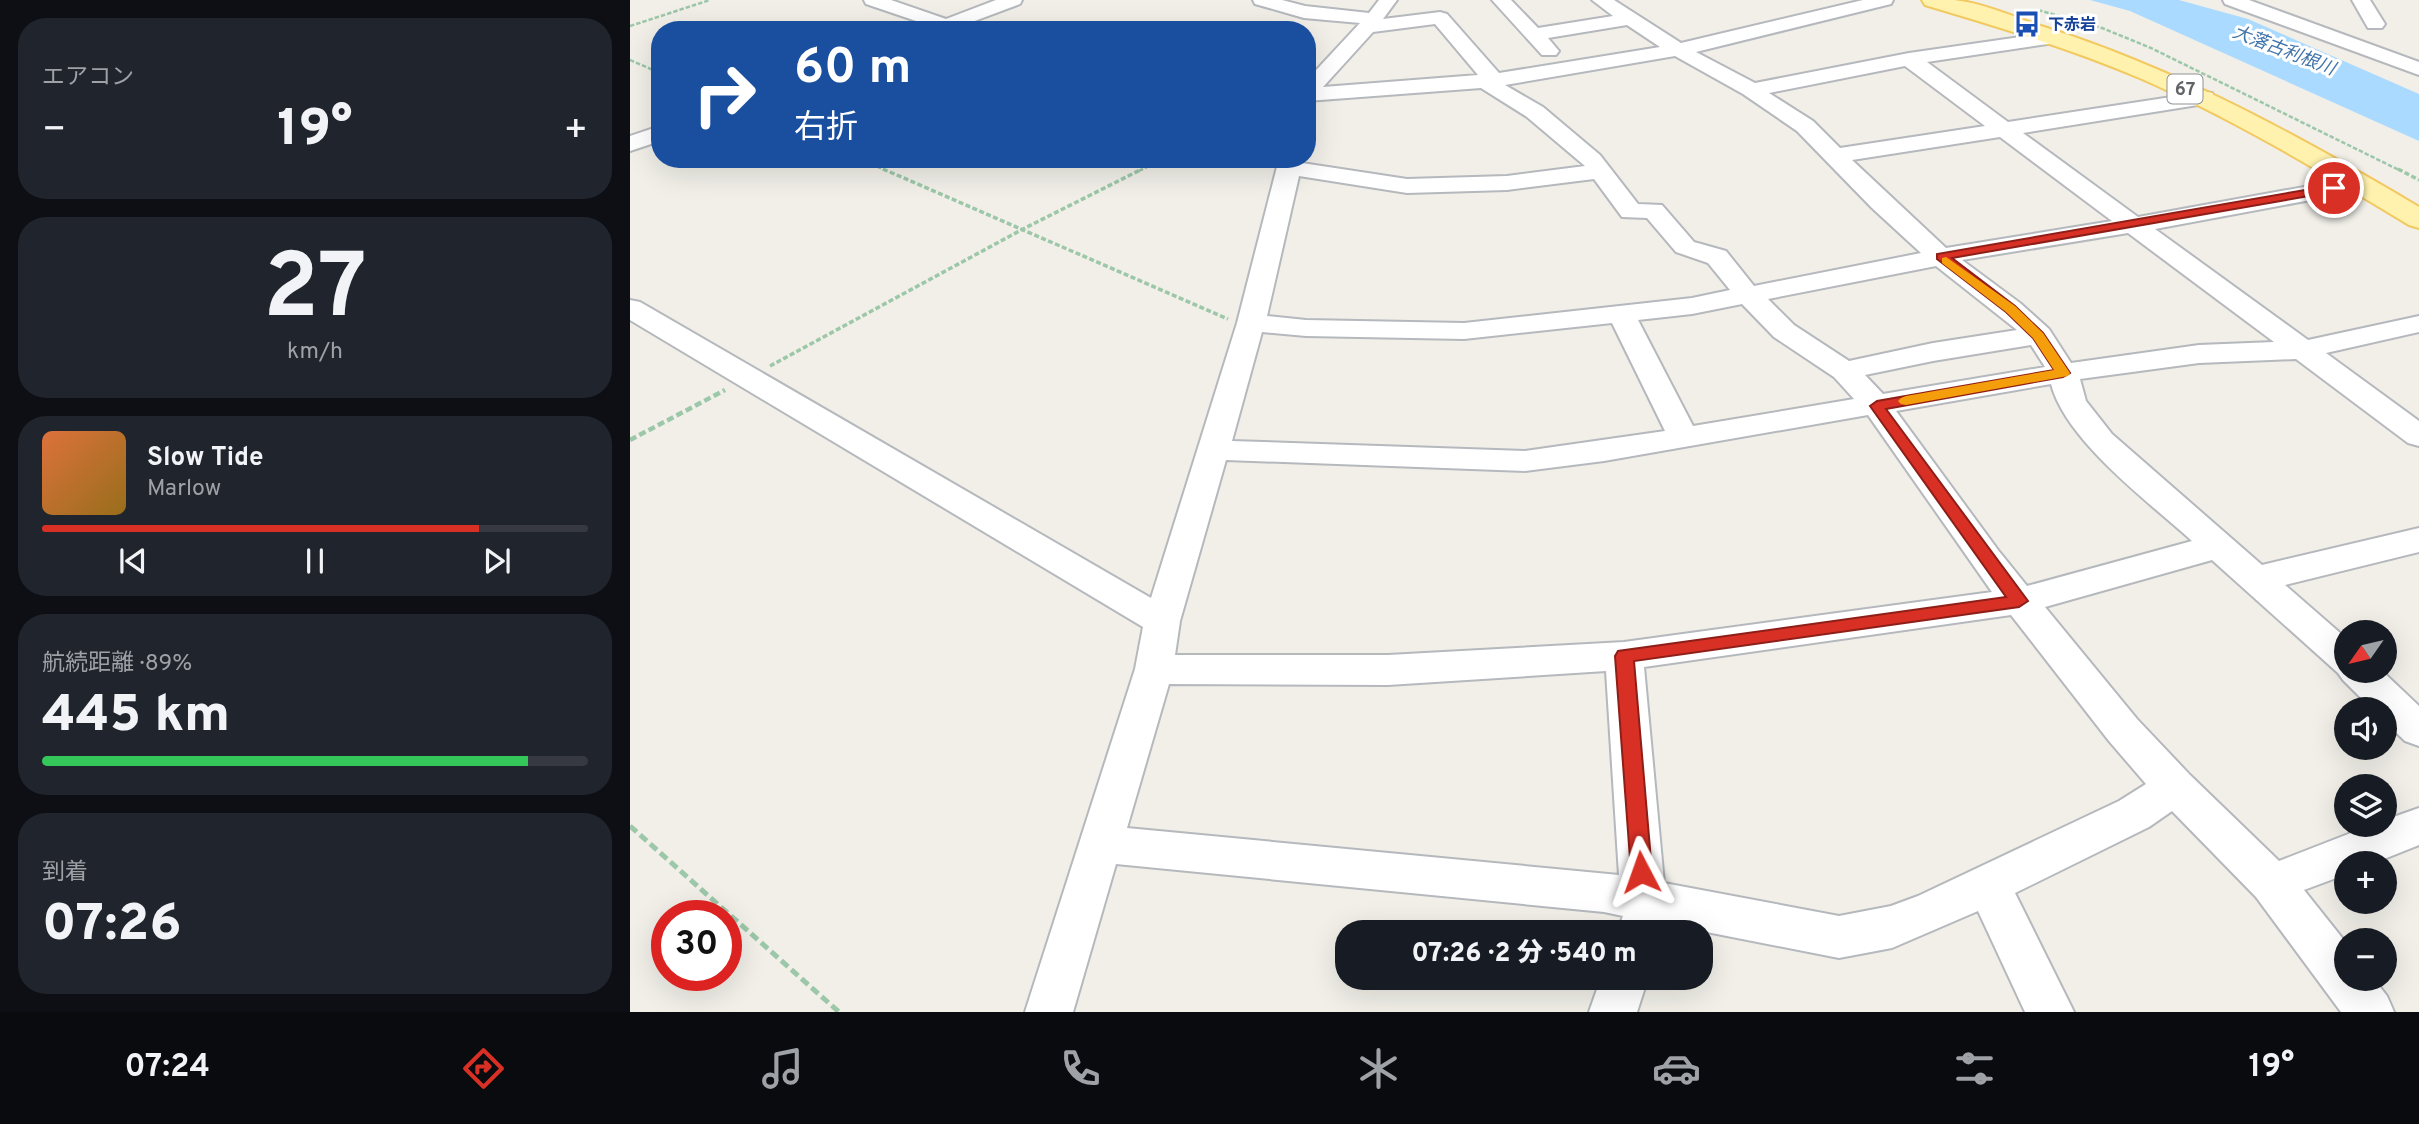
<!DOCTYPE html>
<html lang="ja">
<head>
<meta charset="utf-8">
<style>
	body { margin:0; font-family:Overpass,"Noto Sans JP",sans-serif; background:#20242c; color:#f1f3f6; height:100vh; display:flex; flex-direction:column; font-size:26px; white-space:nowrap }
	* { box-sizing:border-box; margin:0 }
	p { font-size:23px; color:#9ea1a6 }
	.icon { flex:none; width:38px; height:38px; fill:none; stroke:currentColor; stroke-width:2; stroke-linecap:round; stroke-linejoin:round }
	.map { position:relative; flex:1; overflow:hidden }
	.details { display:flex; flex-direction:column; gap:18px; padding:18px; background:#0d0f14; width:630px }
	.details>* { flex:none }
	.hud { position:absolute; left:21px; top:21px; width:665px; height:147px; border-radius:28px; box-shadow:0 7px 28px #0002; background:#1a4fa0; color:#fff; overflow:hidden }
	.needle { width:46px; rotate:236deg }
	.tools { position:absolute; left:1704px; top:620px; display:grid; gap:14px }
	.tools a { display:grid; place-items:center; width:63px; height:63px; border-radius:50%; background:#171b24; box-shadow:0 7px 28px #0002; font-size:35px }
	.speed { position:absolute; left:21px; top:900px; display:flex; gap:14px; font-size:35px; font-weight:700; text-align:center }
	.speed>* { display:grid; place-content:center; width:91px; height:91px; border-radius:50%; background:#171b24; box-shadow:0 7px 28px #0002; line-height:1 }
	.speed .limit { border:10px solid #d22; background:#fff; color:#111 }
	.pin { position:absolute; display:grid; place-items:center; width:60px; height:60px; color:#fff; margin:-30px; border:4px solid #fff; border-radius:50%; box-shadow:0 2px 7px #0007 }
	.me { position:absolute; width:77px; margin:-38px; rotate:356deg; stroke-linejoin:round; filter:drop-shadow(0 0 5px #0008) }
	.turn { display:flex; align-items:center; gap:24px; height:147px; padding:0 28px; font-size:32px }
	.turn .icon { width:91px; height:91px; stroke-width:2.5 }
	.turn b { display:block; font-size:49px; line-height:60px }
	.big { font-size:52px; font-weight:800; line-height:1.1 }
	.details .tile { flex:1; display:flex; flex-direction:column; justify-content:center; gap:10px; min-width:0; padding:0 24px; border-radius:28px; background:#20242c }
	.details .dial { align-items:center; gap:0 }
	.dial b { font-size:91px; line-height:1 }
	.song { display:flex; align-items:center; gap:21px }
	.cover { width:84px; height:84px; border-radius:10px; background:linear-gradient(135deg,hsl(20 70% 55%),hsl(40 70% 35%)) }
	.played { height:7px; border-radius:4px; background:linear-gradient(90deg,#d93025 80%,#363941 80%) }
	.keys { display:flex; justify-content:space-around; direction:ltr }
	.heat { display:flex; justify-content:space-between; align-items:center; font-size:38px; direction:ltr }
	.charge { height:10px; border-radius:5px; background:linear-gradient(90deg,#34c759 89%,#363941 0) }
	.trip { position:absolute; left:705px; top:920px; width:378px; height:70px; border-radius:28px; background:#171b24; box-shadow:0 7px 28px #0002; font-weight:800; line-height:70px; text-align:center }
	.dock { display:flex; height:112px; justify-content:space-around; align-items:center; background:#090b0e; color:#9ea1a6 }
	.dock .icon { width:49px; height:49px }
	.dock .active { color:#d93025 }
	.dock b { font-size:32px; color:#f1f3f6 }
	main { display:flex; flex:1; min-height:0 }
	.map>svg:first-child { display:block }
</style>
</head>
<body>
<main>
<section class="details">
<div class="tile"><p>エアコン</p>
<div class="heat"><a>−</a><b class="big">19°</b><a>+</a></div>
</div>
<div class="tile dial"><b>27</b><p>km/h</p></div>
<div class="tile">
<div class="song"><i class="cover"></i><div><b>Slow Tide</b><p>Marlow</p></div></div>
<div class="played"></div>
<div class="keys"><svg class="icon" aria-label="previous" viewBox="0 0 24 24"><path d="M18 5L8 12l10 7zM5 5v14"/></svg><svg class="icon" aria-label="pause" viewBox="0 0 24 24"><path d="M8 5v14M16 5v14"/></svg><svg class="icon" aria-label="next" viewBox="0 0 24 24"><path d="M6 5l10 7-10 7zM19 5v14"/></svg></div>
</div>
<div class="tile"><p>航続距離 · 89%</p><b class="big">445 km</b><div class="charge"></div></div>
<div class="tile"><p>到着</p><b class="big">07:26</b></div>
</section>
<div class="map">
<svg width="1789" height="1012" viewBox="0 0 1789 1012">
	<rect width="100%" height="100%" fill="#f1efe8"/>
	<polygon fill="#aadaff" points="1460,0 1549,0 1618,19 1789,94 1789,141 1500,11"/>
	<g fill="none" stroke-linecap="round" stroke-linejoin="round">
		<g stroke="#b5b8bc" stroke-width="4">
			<g id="minor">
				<polygon points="234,0 261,0 316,19 366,0 392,0 390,4 334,25 339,30 295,30 298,25 236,4"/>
				<path d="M623 0H652L675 6 739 13 749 0H767L753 19 810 12 817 14 869 73 1030 47 997 25 918 38 929 51 926 55H912L862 0H881L908 28 983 16 962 0H984L1051 43 1233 0H1263L1261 4 1066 52 1125 83 1279 53 1424 32 1431 34 1434 38 1431 42 1297 62 1378 122 1574 92 1582 93 1585 98 1582 103 1574 104 1393 133 1508 217 1729 177 1737 179 1741 184 1737 189 1729 191 1525 229 1678 340 1789 316V332L1696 353 1789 421V446L1778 443 1666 359 1569 363 1450 379 1456 401 1482 434 1632 565 1789 528V552L1655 585 1717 639V670H1751L1789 706V746L1775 741 1755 722V709H1742L1713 680 1708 673 1582 560 1415 607 1507 719 1560 775 1649 861 1744 824H1755V820L1789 808V845L1744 863H1717V874L1674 890 1717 944V978H1743L1757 996 1764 1012H1711L1626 897 1542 811 1519 827 1385 893 1444 1012H1395L1348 911 1262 948 1209 958 1036 924 1033 933H987L993 916 974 912 486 864 443 1012H395L505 669 513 627 0 320V300L10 302 521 598 607 323 649 159H672V163L777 179 877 176 955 166 897 117 851 88 677 101V80L730 23 674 18 625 4ZM805 24 848 75 693 87 743 32ZM1045 56 1113 94 1167 131 1242 208 1291 253 1124 286 1096 251 1064 242 1032 205 1008 204 970 155 913 107 875 85ZM1275 66 1355 126 1210 148 1183 121 1139 93ZM1370 137 1482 221 1316 248 1222 160ZM669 176 777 193 877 190 964 179 992 217 1017 218 1046 252 1078 263 1100 290 1062 298 834 323 676 320 637 316ZM1498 233 1644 342 1569 345 1441 363 1419 329 1390 303 1332 260ZM1306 266 1387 330 1303 343 1219 361 1164 325 1138 299ZM1112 304 1144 337 1204 377 1224 399 1063 426 1008 320 1062 314ZM982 323 1035 431 895 451 602 441 632 332 676 336 834 339ZM1401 345 1415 367 1253 394 1235 375 1303 361ZM1421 384C1436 441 1518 501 1562 541L1397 586 1368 550 1266 411ZM1238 415 1362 592 994 642 758 655H545L550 621 596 460 895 471 974 461ZM1381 615 1479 741 1516 784 1489 801 1288 896 1261 906 1209 916 1034 883 1014 667ZM976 671 989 875 497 828 539 684 758 685Z"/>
				<polygon points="1593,0 1619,0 1789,62 1789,75 1595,4"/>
				<polygon points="1722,0 1740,0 1755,24 1752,28 1738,28"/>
				<polygon points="30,126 30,141 0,151 0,136"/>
				<polygon points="971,978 1018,978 1007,1012 959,1012"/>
			</g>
		</g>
		<g stroke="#f2c960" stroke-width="4">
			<path id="major" d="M1292 0C1303 0 1314 0 1324 0 1353 3 1384 17 1411 26 1545 68 1668 135 1789 207V228L1779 225C1692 172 1605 120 1512 79 1442 49 1369 27 1295 5Z"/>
		</g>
		<g stroke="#9cc7a9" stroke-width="2.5" stroke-dasharray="4.5 2" stroke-linecap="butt">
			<polyline points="1408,10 1472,28 1521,48 1771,171"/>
			<polyline points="0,26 80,0"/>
			<polyline points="0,60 30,73"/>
			<polyline points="229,159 257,171"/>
			<polyline points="509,171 533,159"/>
		</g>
		<g stroke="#9cc7a9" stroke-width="3.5" stroke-dasharray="5 2.5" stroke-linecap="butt">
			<polyline points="253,169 598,319"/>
			<polyline points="1768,169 1789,180"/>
			<polyline points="140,366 393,229 512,169"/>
		</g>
		<polyline stroke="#9cc7a9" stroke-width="4.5" stroke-dasharray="7 3.5" stroke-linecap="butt" points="0,440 95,390"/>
		<polyline stroke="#9cc7a9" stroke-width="5" stroke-dasharray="9 4.5" stroke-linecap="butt" points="0,826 209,1012"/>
		<use href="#minor" fill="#fff" fill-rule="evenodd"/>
		<use href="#major" fill="#fff2af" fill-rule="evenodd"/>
	</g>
	<polygon fill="#d93025" stroke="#8d1f18" stroke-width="2" points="1704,185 1708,186 1708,191 1322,258 1385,306 1413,333 1440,373 1433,377 1256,409 1398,601 1389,607 1004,661 1022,872 1019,878 1011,881 1004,878 1001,872 985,656 988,651 1376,597 1240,406 1247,401 1424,370 1403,338 1376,312 1307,259 1307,254"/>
	<polygon fill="#f59e0b" points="1316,257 1385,306 1413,333 1440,373 1438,376 1276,405 1271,404 1268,401 1271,398 1276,396 1424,370 1403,338 1376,312 1312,263 1312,258"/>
	<defs>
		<g id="bus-bare" transform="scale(2.1)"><path d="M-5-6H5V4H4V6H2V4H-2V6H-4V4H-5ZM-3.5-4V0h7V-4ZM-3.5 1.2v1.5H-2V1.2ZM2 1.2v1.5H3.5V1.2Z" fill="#1a4fb4" stroke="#fff" stroke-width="2.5" paint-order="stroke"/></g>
	</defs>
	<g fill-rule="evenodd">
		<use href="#bus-bare" x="1397" y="24"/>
	</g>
	<g text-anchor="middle" stroke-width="6" stroke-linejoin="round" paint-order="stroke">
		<g font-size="16" font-weight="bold" fill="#164399" stroke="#fff" text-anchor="start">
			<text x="1418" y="30">下赤岩</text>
		</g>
		<g font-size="18" font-style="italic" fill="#4174aa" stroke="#fff">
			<text transform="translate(1654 50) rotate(21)" y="6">大落古利根川</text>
		</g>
		<rect fill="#fff" stroke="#8f9295" stroke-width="2" x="1537.5" y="74.5" width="35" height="29" rx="5"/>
		<g font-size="18" font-weight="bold" fill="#5f6368">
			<text x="1555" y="95">67</text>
		</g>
	</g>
</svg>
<div class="tools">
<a><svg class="needle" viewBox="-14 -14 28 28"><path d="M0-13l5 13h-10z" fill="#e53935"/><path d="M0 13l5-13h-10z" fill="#9ea1a6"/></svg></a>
<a><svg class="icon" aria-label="sound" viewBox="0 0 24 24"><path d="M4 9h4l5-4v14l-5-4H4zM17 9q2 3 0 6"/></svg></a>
<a><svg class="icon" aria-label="layers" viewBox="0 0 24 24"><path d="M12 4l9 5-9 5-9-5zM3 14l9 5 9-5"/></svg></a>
<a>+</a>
<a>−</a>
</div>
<div class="speed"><div class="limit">30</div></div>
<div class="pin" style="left:1704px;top:188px;background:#d93025"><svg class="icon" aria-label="arrive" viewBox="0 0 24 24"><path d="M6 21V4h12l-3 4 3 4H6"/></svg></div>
<svg class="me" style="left:1011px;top:872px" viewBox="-20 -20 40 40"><path d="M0-17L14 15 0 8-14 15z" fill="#d93025" stroke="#fff" stroke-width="4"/></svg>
<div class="trip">07:26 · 2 分 · 540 m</div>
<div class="hud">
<div class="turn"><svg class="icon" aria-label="right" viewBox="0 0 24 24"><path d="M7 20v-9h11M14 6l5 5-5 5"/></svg><div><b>60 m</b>右折</div></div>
</div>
</div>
</main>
<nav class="dock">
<b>07:24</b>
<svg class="icon active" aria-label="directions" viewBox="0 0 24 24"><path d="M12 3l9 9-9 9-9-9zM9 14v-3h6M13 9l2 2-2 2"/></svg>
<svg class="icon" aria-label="music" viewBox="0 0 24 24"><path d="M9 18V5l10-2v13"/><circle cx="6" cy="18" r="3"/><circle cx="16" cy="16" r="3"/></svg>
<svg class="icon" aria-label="phone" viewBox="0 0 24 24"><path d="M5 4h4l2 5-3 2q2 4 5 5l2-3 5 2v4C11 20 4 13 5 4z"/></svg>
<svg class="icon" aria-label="climate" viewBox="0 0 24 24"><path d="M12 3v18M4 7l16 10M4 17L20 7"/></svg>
<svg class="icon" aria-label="car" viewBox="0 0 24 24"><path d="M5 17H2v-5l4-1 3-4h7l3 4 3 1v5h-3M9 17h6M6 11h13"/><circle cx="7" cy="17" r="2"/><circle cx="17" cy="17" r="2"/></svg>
<svg class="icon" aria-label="filters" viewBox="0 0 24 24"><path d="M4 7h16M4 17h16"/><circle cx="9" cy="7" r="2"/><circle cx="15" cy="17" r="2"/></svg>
<b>19°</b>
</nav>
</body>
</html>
